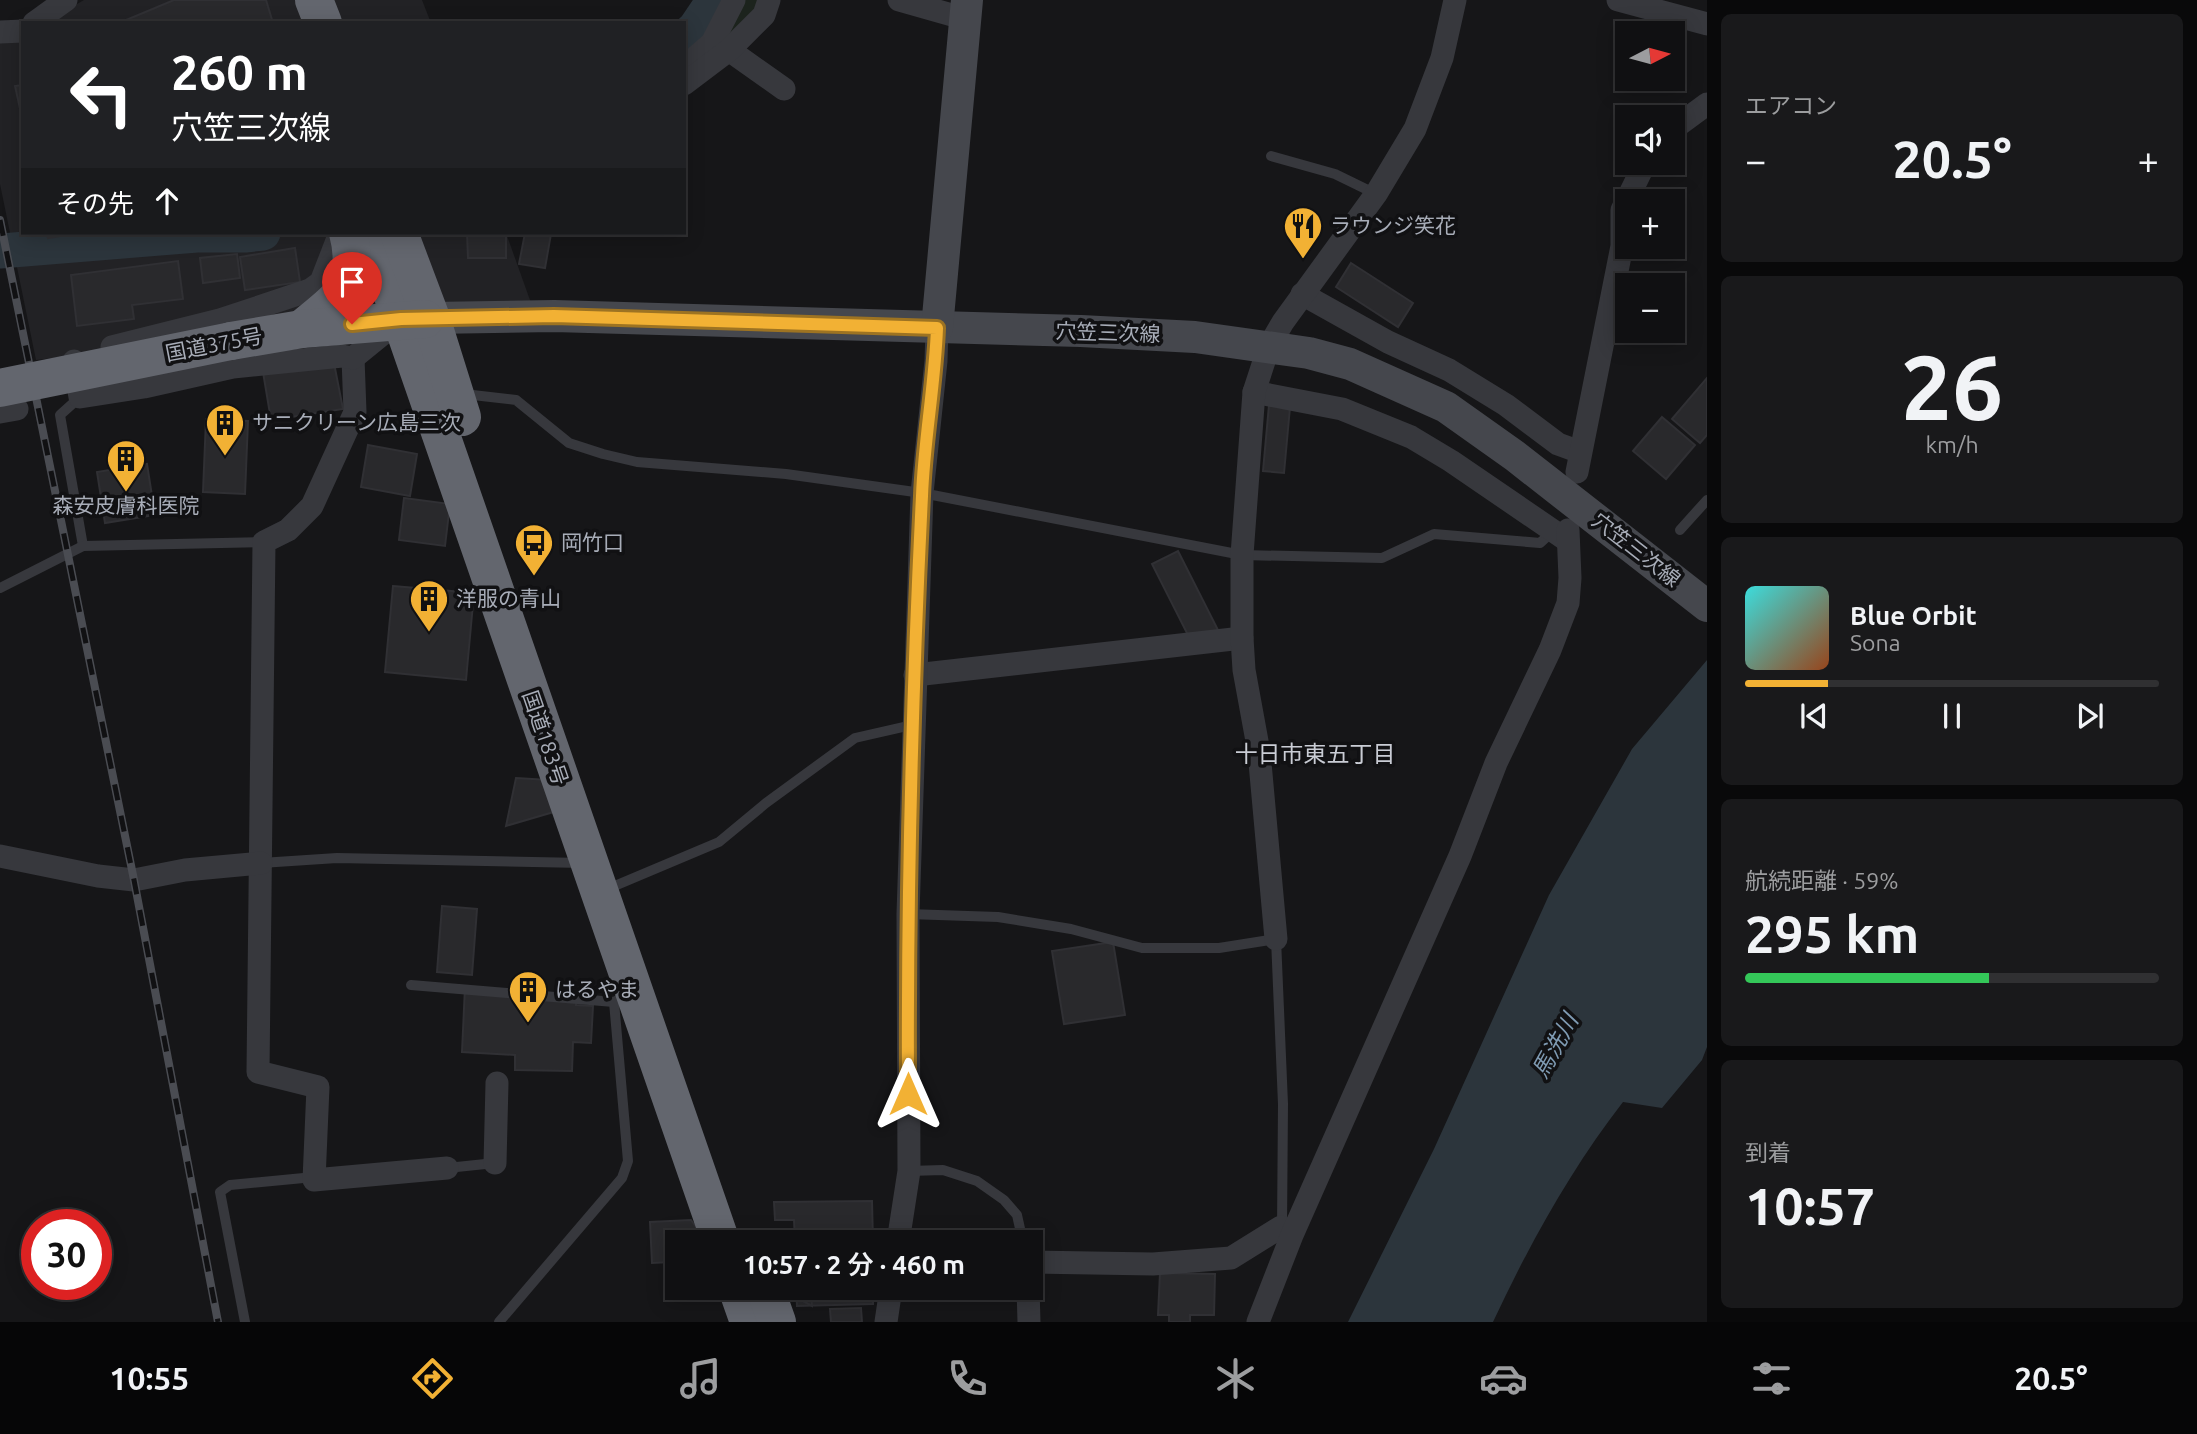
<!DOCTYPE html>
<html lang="ja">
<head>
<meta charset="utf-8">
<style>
	body { margin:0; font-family:Ubuntu,"Noto Sans JP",sans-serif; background:#19191b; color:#f1f3f6; height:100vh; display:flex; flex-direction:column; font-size:26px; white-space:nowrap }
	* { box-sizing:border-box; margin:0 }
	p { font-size:23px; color:#9c9d9f }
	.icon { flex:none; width:38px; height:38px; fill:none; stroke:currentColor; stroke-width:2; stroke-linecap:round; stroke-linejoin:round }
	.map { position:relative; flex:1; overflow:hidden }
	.drawer { display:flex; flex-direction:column; gap:14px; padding:14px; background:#09090a; width:490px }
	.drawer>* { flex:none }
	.top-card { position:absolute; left:21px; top:21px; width:665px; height:214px; border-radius:0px; box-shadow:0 4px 18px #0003,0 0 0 2px #303032; background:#202124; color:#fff; overflow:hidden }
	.needle { width:46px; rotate:84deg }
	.tools { position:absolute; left:1615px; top:21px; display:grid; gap:14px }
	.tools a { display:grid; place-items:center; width:70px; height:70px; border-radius:0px; background:#101012; box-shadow:0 4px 18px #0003,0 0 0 2px #303032; font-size:35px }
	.speed { position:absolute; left:21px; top:1209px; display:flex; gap:14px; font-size:35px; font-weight:700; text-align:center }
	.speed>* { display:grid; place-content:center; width:91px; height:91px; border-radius:50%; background:#101012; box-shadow:0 4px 18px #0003,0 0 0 2px #303032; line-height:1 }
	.speed .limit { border:10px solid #d22; background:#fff; color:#111 }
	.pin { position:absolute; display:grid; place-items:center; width:60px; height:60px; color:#fff; margin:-72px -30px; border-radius:50% 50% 50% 0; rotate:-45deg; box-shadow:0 0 7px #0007 }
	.pin .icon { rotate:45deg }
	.me { position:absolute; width:77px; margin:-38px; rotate:0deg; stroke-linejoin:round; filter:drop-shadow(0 0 5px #0008) }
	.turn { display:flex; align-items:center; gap:24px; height:147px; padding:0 35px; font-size:32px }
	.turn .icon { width:91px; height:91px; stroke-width:2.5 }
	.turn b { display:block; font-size:49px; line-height:60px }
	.then { display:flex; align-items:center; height:66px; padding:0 35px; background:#0003; gap:14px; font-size:26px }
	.big { font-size:52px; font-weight:600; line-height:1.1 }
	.drawer .widget { flex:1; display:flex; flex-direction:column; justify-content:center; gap:10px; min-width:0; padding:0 24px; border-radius:10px; background:#19191b }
	.drawer .dial { align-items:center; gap:0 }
	.dial b { font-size:91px; line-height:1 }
	.song { display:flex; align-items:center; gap:21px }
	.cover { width:84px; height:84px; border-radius:10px; background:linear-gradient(135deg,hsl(180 70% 55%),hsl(20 70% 35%)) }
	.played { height:7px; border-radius:4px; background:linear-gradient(90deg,#f2b134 20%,#303032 20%) }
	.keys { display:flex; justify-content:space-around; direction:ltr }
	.heat { display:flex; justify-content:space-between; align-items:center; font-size:38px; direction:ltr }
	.charge { height:10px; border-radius:5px; background:linear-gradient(90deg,#34c759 59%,#303032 0) }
	.trip { position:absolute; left:665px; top:1230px; width:378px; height:70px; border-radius:0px; background:#101012; box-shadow:0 4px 18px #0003,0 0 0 2px #303032; font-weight:600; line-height:70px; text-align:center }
	.tab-bar { display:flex; height:112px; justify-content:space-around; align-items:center; background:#060607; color:#9c9d9f }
	.tab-bar .icon { width:49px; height:49px }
	.tab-bar .selected { color:#f2b134 }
	.tab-bar b { font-size:32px; color:#f1f3f6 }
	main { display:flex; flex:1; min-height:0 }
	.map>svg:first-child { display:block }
</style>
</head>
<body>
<main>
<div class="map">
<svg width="1707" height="1322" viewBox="0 0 1707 1322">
	<rect width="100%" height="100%" fill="#161618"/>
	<g fill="#222225">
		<polygon points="84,0 422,0 431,23 44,23"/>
		<polygon points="23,35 23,233 506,233 535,314 353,324 36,360 0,184 0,38"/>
	</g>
	<polygon fill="#1c231d" points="745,0 763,0 724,40"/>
	<path fill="#2c353c" d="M1707 660V1047L1702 1060 1662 1108 1623 1102C1571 1169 1529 1245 1493 1322H1348L1434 1149 1549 895 1632 749Z"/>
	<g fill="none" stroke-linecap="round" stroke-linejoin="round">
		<g stroke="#2c353c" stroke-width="35">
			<polyline points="684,38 695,28 714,0"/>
			<polyline points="0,251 197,235 245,235 263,233"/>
		</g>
	</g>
	<g fill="#29292c" stroke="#303034" stroke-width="2">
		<polygon points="174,0 266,0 273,23 119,23"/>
		<polygon points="23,85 23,122 15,86"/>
		<polygon points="47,233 78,233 48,238"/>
		<polygon points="467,233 506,233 506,258 468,258"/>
		<polygon points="525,233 551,234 545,268 519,264"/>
		<polygon points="295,248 300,282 245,290 240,257"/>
		<polygon points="237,254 240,278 203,283 200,258"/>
		<polygon points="178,261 183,299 132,305 134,319 77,326 71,275"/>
		<polygon points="1351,263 1413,303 1398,327 1336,287"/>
		<polygon points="333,358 343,409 271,420 263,372"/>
		<polygon points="1707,378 1707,435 1700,443 1672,419"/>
		<polygon points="1269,405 1290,407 1284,473 1263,471"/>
		<polygon points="1662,417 1695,445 1666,479 1633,451"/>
		<polygon points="206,419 248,421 245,494 203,492"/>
		<polygon points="368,445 417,454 410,496 361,487"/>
		<polygon points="147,464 155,515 105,523 97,472"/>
		<polygon points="404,498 450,504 445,546 399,540"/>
		<polygon points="1178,551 1220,634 1194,647 1152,564"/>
		<polygon points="393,586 474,593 466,680 385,672"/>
		<polygon points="516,778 548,780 557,811 506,826"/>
		<polygon points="442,906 477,909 472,975 437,972"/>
		<polygon points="1113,942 1125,1015 1064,1024 1052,951"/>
		<polygon points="465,987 576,995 576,1005 593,1006 591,1043 573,1042 572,1071 515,1070 515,1055 462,1052"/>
		<polygon points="872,1201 873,1242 795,1242 794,1220 775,1220 774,1202"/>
		<polygon points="691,1220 707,1242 677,1242 677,1288 696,1288 673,1289 672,1262 652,1263 650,1222"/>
		<polygon points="1160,1273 1215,1274 1214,1315 1190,1315 1190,1322 1169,1322 1169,1315 1158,1315"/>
		<polygon points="796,1288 873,1288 873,1304 797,1306"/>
		<polygon points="796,1288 811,1288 812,1306 801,1300"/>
		<polygon points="861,1308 862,1322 831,1322 830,1309"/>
	</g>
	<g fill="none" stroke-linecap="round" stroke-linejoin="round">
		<g stroke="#37383d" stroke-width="10">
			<polyline points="1271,156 1335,174 1376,194"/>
			<polyline points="464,394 516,400 569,443 603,454 637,462 786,474 922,493 1242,555 1382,558 1434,534 1540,543 1552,532"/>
			<polyline points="80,397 60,415 83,546"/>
			<polyline points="1680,530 1707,500"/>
			<polyline points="0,588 83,546 264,542"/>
			<polyline points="261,863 337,858 583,863"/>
			<polyline points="605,890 719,842 766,803 855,738 912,725"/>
			<polyline points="908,914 998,917 1071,929 1142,948 1219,948 1276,939 1283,1104 1282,1227"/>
			<polyline points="411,985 614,1002"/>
			<polyline points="447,1168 495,1163"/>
			<polyline points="909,1171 943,1170 977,1181 1004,1200 1017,1215 1023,1242"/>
			<polyline points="245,1322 220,1192 230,1185 314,1177"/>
			<polyline points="499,1322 622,1178 628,1161 614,1002 628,995"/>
		</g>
		<g stroke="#37383d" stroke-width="23">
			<polyline points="899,0 966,19"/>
			<polyline points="1618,0 1707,24"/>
			<polyline points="34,23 66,0"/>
			<polyline points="0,32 23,31"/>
			<polyline points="729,50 784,89"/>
			<polyline points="689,63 712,43 734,0"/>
			<polyline points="684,84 729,50 764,15 769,0"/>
			<polyline points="1673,129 1707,104"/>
			<polyline points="1302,294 1388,342 1449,370 1506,405 1558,444 1580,452"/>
			<polyline points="112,347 220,320 310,290 321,282 340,233"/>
			<polyline points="353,358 355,412 312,506 288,530 264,542 258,1072 318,1087 314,1180 447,1168"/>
			<polyline points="74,361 80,397 144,387 233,367 342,356 353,358 396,323"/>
			<polyline points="1254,392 1342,409 1411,437 1451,461 1568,541"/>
			<polyline points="0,412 17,409"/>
			<polyline points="1577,472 1622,246 1622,210 1645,163"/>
			<polyline points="915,675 1242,638"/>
			<polyline points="0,856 98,876 134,880 185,870 261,863"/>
			<polyline points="1276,939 1259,752 1244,670 1242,638 1242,555 1254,392 1269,346 1283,322 1376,194 1415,129 1442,58 1455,0"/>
			<polyline points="495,1163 497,1083"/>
			<polyline points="898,1242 909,1171 908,914 922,493 936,361 937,328"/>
			<polyline points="1031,1262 1153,1264 1231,1258 1281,1227"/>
			<polyline points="1028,1288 1029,1322"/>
			<polyline points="886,1322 891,1288"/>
			<polyline points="1258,1322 1292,1235 1460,856 1496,763 1550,650 1568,603 1570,578 1568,530"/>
		</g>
		<g stroke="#45474d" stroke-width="32">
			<polyline points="431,318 554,316 1081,331 1195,337 1309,353 1350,364 1446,407 1515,456 1707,606"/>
			<polyline points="937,328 967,0"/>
		</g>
		<g stroke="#63666e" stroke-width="38">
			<polyline points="314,0 323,23"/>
			<polyline points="371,233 721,1242"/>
			<polyline points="399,233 431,318 462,417"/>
			<path d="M302 329C314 318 335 304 343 291 354 275 353 251 348 233"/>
			<polyline points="231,341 302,329 425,319"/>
			<polyline points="737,1288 749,1322"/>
			<polyline points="765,1288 777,1322"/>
		</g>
		<g stroke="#4a4c52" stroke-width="8">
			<polyline id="rail" points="0,220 134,880 218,1322"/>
		</g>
		<use href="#rail" stroke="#111113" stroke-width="5" stroke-dasharray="16" stroke-linecap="butt"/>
		<polyline stroke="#63666e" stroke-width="38" points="0,388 231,341"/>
	</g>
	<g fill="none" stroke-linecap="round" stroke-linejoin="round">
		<g stroke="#9d7322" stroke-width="18">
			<path id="route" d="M352 324 401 319 554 316 937 328C935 384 924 440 922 496 912 695 907 895 908 1094"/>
		</g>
		<use href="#route" stroke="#f2b134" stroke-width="12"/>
	</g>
	<defs>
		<g id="restaurant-pin" transform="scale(2.0125)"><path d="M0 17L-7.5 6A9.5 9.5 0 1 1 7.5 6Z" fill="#f2b134" stroke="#111113"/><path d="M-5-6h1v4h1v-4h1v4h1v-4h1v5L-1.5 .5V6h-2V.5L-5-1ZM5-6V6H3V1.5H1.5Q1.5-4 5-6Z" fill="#111"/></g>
		<g id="building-pin" transform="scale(2.0125)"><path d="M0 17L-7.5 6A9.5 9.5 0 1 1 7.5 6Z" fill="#f2b134" stroke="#111113"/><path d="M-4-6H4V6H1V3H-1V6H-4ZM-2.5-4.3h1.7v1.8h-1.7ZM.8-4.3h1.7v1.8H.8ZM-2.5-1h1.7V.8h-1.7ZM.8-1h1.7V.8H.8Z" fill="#111"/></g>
		<g id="bus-pin" transform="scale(2.0125)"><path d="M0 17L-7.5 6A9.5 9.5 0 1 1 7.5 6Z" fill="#f2b134" stroke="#111113"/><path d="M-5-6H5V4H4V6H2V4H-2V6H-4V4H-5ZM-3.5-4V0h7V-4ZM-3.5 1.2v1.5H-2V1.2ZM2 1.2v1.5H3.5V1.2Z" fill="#111"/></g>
	</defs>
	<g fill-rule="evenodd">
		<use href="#restaurant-pin" x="1303" y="226"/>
		<use href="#building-pin" x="225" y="423"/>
		<use href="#building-pin" x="126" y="459"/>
		<use href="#bus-pin" x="534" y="543"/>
		<use href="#building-pin" x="429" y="599"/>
		<use href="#building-pin" x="528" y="990"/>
	</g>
	<g text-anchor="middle" stroke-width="7" stroke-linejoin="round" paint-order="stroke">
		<g font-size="21" fill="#a8adb8" stroke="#111113" text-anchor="start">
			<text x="1330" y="233">ラウンジ笑花</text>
			<text x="252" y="430">サニクリーン広島三次</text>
			<text x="126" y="513" text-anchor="middle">森安皮膚科医院</text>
			<text x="561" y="550">岡竹口</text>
			<text x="456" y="606">洋服の青山</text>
			<text x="555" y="997">はるやま</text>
		</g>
		<g font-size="21" fill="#a8adb8" stroke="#111113">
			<text transform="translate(1108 333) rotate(2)" y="7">穴笠三次線</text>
			<text transform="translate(214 345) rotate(-11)" y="7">国道375号</text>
			<text transform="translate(1636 550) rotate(38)" y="7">穴笠三次線</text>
			<text transform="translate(545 738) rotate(71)" y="7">国道183号</text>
		</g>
		<g font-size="23" fill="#c9ccd4" stroke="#111113">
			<text x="1315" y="762">十日市東五丁目</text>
		</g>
		<g font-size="23" font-style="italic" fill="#7f9bb3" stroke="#111113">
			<text transform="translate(1555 1046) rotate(-61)" y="8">馬洗川</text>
		</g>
	</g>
</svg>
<div class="tools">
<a><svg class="needle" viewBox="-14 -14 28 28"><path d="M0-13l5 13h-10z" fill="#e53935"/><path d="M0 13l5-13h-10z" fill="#9c9d9f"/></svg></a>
<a><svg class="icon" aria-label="sound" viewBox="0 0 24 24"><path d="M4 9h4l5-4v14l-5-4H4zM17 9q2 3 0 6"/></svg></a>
<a>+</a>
<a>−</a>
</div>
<div class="speed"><div class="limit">30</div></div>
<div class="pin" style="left:352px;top:324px;background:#d93025"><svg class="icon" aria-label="arrive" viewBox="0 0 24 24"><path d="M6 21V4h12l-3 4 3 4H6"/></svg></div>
<svg class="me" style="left:908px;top:1094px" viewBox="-20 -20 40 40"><path d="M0-17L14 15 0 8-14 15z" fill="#f2b134" stroke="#fff" stroke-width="4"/></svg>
<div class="trip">10:57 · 2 分 · 460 m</div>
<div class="top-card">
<div class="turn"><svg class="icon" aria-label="left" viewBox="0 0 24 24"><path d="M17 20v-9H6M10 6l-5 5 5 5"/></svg><div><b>260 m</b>穴笠三次線</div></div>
<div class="then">その先<svg class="icon" aria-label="ahead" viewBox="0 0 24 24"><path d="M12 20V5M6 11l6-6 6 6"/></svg></div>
</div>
</div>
<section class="drawer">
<div class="widget"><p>エアコン</p>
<div class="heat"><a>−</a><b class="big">20.5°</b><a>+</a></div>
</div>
<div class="widget dial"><b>26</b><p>km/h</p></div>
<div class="widget">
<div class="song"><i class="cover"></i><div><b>Blue Orbit</b><p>Sona</p></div></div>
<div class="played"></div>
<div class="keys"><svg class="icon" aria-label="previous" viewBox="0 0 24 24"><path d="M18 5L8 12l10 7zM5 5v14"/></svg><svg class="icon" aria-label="pause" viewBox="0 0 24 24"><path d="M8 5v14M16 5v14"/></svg><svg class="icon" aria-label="next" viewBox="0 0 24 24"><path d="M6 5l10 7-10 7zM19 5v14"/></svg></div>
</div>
<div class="widget"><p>航続距離 · 59%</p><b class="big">295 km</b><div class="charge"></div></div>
<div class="widget"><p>到着</p><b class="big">10:57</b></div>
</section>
</main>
<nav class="tab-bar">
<b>10:55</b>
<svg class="icon selected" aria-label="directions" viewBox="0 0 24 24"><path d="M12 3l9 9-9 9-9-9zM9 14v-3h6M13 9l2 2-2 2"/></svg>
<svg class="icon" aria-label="music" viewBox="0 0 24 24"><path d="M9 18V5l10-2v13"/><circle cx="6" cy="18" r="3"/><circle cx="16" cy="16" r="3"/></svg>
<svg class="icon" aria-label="phone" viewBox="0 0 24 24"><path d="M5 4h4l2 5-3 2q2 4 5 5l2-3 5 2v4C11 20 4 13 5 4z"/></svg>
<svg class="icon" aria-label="climate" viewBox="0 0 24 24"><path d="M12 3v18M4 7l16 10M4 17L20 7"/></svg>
<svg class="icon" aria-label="car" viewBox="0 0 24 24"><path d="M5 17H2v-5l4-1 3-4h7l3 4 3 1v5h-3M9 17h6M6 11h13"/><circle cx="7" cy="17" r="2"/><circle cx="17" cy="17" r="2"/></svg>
<svg class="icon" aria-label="filters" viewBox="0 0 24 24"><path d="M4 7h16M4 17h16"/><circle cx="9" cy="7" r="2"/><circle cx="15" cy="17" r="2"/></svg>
<b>20.5°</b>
</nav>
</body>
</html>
